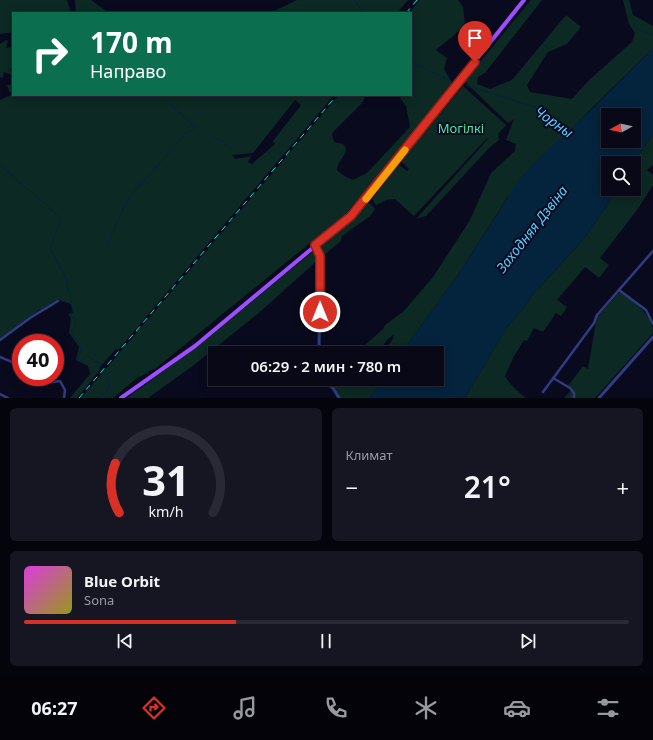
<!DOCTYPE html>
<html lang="ru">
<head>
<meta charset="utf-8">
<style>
	body { margin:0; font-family:"Noto Sans",sans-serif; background:#161623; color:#f1f3f6; height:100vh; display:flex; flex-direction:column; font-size:15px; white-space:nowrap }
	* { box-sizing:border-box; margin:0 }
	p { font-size:13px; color:#989aa1 }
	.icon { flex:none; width:22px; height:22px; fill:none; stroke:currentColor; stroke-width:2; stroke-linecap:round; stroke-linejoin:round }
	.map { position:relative; height:398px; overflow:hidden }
	.details { display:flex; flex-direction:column; gap:10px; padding:10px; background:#04040c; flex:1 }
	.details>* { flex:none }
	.hud { position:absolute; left:12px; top:12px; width:400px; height:84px; border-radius:0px; box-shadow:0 2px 10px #0003,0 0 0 1px #292935; background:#0b6e4f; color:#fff; overflow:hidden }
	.needle { width:26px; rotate:262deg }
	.controls { position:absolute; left:601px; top:108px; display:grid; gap:8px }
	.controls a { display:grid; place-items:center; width:40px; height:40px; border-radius:0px; background:#080816; box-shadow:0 2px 10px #0003,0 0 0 1px #292935; font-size:20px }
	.speed { position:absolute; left:12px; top:334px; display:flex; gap:8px; font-size:20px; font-weight:700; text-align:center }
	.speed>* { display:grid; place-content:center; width:52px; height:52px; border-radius:50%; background:#080816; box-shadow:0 2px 10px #0003,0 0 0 1px #292935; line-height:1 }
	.speed .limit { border:6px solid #d22; background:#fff; color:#111 }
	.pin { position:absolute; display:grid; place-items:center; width:34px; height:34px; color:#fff; margin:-41px -17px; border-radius:50% 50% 50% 0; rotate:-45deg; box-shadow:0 0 4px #0007 }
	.pin .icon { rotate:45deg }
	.me { position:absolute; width:44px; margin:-22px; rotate:0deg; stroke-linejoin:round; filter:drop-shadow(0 0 3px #0008) }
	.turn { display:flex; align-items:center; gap:14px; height:84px; padding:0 12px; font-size:18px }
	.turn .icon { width:52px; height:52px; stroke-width:2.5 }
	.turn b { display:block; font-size:28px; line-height:34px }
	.big { font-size:30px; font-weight:600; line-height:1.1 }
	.details .card { flex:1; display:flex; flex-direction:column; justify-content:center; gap:6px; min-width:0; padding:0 14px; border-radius:6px; background:#161623 }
	.details .dial { align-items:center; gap:0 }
	.dial svg { height:104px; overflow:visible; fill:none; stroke:#292935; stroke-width:7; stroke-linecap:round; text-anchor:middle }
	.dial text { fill:#f1f3f6; stroke:none }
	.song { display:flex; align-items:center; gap:12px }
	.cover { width:48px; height:48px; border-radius:6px; background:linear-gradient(135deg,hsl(300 70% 55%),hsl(60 70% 35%)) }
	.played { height:4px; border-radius:2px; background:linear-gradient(90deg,#d93025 35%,#292935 35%) }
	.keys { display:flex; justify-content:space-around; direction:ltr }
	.heat { display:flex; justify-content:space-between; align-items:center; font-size:22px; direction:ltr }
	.details .tiles { flex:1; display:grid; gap:10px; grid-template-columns:1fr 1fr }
	.card:last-child { grid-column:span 2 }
	.trip { position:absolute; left:208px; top:346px; width:236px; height:40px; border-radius:0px; background:#080816; box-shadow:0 2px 10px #0003,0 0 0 1px #292935; font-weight:600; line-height:40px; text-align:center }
	.tabs { display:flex; height:64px; justify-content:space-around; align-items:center; background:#030309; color:#989aa1 }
	.tabs .icon { width:28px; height:28px }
	.tabs .current { color:#d93025 }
	.tabs b { font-size:18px; color:#f1f3f6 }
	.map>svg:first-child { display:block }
</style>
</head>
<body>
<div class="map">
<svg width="653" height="398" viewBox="0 0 653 398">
	<rect width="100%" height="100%" fill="#0a0a1e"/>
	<g fill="#0c2923" fill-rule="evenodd">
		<polygon points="0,0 67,0 71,13 13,13 13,32 0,34"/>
		<polygon points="75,0 91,0 109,13 76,13"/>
		<polygon points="297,0 408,0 397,13 270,13"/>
		<path d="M420 0H458L463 7 465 26 436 50 447 58 444 69 452 83 363 195 350 208 348 212 155 369 150 370 148 373 137 378 113 398H81L339 95H366L362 103 333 132 332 136 334 142 343 144 346 148C346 157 337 161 337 170L344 176 353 180 367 173 410 127 406 106 398 95H411V13H409Z"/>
		<polygon points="531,0 542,0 485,73 478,77 477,84 490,89 512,80 566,15 581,27 567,44 548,52 527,85 530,92 572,99 588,81 632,42 635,33 629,24 623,0 629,0 633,15 653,26 653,48 586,114 507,198 458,275 401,353 382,353 393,339 394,334 388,339 377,353 356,353 383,329 385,325 403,312 433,277 470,220 491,173 515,151 516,144 506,140 514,119 508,123 464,81"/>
		<polygon points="6,40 8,41 6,48 13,47 13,64 10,70 13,72 13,76 4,72 3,78 0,77 0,44"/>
		<path d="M7 85H13V95H334L118 350 116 349 99 368 100 370 77 398H70L90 374 88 366 76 360 79 347 69 333 71 318 68 314 73 313 71 304 58 300 29 317 0 339V100L13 94 9 91ZM295 100 301 105 273 141 275 144 252 164 248 162 251 156 235 159 232 155 253 153Z"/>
		<polygon points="463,86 506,125 498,134 499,140 489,148 426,216 416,219 488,139 487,138 414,216 395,199 386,200 376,205 372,199 398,164 407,171 409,169 401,161"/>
		<path d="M653 134V165L647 170 653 175V185L637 210 600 258 609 265 599 278 585 267 557 300 567 307 561 316 556 313 543 332 534 328 527 341 524 340 514 356 505 376C510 385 518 391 526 398H465L507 327 523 309 531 297 584 239 618 189H634L633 163Z"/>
		<polygon points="370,203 375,209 370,216 342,236 341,241 324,255 322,254 319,247 364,206"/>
		<polygon points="316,249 319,259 261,311 194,365 148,398 127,398 196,347"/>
		<path d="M618 293H622C636 304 652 314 653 333L595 398H564L571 390 567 387 583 366 588 369 596 321 599 315Z"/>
		<polygon points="323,379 383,379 369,398 340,398 334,387"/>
	</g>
	<path fill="#04233d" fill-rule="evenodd" d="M653 48V134L633 163H608V189H618L584 239 531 297 523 309 507 327 465 398H369L383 379H437V353H401L458 275 519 180 534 163 595 106ZM608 115H634V141H608Z"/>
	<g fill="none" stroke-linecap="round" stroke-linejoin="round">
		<g stroke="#04233d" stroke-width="1">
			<polyline points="354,0 362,10 371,13"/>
			<polyline points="626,0 635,27 653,36"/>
			<polyline points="411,62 451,81"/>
			<polyline points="466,85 538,108 567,131"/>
			<polyline points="214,136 232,149"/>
			<path d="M0 165 61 218 50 248 66 278 76 325 71 334C79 344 84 348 77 360L81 361 86 356 93 359 94 362H98V366L100 368"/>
			<polyline points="107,245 128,199 184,135 195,127 161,96"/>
			<polyline points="97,398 108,390 109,381 105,372"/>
		</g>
		<g stroke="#303b82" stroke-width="2.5">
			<polyline points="619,290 646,310 653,324"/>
			<polyline points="0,340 30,318 58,301"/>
			<polyline points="0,357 21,366"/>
			<polyline points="41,377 47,383 60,381 65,390 64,398"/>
			<polyline points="553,378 570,388 574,393 574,398"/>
			<polyline points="543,392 594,323 597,315 653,251"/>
			<polyline points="0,394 8,398"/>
		</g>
		<g stroke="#303b82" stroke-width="3">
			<polyline points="315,245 320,256 319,353"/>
			<polyline points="321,379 333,388 339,398"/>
			<polyline points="599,398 653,337"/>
		</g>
		<polyline stroke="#9e4eff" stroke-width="4" points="121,398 195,346 351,216 524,0"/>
		<g stroke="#00f2df" stroke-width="1" stroke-dasharray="6 5" stroke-linecap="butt">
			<polyline points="406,13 417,0"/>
			<polyline points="79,398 337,95"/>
		</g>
	</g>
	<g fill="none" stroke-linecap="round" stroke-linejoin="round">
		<g stroke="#8d1f18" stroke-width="10">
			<polyline id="route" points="320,312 320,256 315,245 351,216 475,62"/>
		</g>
		<use href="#route" stroke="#d93025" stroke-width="7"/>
		<polyline stroke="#f59e0b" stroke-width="7" points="366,199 405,150"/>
	</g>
	<g text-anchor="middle" stroke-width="4" stroke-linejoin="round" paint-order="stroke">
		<g font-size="13" fill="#47eba5" stroke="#0a0a1e">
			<text x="461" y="133">Могілкі</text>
		</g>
		<g font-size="14" font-style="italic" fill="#55ceff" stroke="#0a0a1e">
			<text transform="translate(554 122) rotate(35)" y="5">Чорны</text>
			<text transform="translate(532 229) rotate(-52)" y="5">Заходняя Дзвіна</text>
		</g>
	</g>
</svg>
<div class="controls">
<a><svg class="needle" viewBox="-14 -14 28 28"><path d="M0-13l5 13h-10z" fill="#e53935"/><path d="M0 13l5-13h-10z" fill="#989aa1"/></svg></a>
<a><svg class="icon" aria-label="search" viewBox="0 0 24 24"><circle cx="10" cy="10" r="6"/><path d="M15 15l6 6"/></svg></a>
</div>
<div class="speed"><div class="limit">40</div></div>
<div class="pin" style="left:475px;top:62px;background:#d93025"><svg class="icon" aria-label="arrive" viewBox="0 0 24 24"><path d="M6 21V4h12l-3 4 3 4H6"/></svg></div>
<svg class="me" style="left:320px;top:312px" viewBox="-20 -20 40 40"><circle r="17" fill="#d93025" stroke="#fff" stroke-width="3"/><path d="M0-11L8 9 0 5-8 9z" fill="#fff"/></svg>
<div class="trip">06:29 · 2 мин · 780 m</div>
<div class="hud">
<div class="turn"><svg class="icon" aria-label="right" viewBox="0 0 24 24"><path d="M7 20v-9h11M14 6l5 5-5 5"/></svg><div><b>170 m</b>Направо</div></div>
</div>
</div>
<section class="details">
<div class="tiles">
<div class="card dial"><svg viewBox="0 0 100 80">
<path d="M14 69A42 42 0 1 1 86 69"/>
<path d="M14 69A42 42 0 0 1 11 31" stroke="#d93025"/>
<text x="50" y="56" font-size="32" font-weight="700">31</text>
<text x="50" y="72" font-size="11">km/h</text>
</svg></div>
<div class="card"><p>Климат</p>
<div class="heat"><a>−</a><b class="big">21°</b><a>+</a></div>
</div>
<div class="card">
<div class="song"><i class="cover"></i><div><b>Blue Orbit</b><p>Sona</p></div></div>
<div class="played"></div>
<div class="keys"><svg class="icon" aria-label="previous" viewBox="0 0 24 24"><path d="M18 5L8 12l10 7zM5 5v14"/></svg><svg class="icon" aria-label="pause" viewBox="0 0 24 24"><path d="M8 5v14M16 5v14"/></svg><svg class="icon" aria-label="next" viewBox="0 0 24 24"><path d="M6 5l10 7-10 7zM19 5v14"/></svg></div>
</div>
</div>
</section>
<nav class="tabs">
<b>06:27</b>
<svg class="icon current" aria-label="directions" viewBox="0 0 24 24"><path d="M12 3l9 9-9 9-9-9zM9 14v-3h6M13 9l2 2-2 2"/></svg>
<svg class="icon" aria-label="music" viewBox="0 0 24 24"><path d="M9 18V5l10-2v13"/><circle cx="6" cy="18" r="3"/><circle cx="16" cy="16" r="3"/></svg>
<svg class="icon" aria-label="phone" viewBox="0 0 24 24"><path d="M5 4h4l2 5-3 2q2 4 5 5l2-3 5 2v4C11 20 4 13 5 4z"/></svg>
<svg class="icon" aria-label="climate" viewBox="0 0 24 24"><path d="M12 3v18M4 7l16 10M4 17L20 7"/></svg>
<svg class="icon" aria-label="car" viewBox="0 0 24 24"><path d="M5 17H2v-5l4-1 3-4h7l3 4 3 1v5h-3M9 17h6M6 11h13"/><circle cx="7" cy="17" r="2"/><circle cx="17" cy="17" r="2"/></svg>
<svg class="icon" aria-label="filters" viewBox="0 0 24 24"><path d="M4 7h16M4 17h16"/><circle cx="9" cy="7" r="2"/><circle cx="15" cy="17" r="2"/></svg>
</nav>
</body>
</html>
